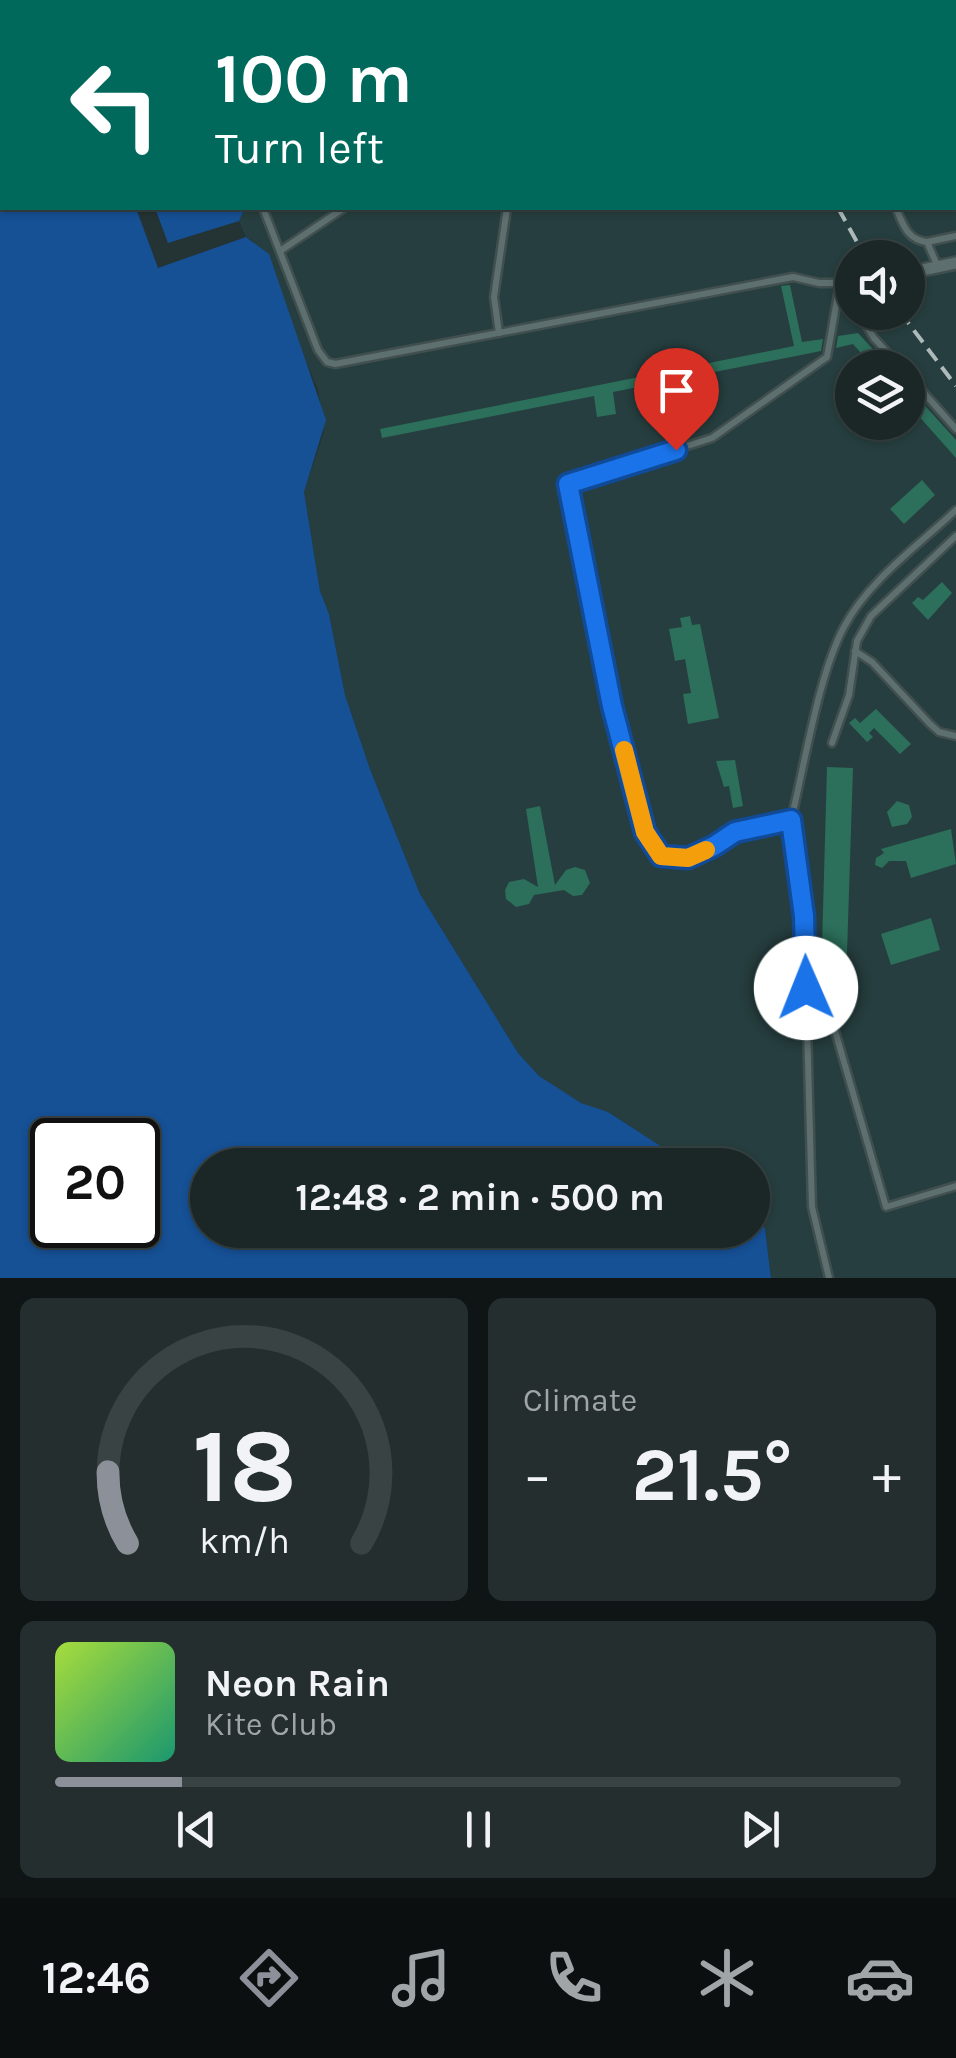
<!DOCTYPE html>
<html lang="en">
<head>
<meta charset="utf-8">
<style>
	body { margin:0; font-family:Karla,sans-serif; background:#242e2e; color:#f1f3f6; height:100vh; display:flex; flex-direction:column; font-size:38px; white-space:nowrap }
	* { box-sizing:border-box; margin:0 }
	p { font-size:32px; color:#a0a5a7 }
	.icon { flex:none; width:55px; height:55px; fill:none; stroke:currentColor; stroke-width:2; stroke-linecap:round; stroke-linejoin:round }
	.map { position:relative; height:1278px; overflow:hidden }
	.side { display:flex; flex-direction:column; gap:20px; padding:20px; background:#0f1515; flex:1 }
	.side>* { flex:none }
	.hud { position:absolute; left:0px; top:0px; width:958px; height:210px; box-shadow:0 2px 8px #0004,0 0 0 2px #394343; background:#00695c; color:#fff; overflow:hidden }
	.fabs { position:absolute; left:835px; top:240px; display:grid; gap:20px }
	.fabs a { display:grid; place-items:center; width:90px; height:90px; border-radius:50%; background:#1b2626; box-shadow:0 2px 8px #0004,0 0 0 2px #394343; font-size:50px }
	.speed { position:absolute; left:30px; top:1118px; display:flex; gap:20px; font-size:50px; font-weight:700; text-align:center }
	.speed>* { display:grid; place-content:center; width:130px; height:130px; border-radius:50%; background:#1b2626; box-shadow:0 2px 8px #0004,0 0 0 2px #394343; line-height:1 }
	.speed .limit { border:5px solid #111; border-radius:15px; background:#fff; color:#111 }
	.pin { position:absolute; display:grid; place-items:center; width:85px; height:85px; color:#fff; margin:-102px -42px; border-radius:50% 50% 50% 0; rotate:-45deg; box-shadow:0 0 10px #0007 }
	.pin .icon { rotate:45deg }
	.me { position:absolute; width:110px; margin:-55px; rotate:359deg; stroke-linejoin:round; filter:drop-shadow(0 0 8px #0008) }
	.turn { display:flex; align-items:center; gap:35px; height:210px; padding:0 50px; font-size:45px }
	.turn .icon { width:130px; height:130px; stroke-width:2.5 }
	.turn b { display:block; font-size:70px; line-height:85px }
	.big { font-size:75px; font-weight:700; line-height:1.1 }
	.side .widget { flex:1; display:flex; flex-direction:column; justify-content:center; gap:15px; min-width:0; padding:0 35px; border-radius:15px; background:#242e2e }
	.side .dial { align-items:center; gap:0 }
	.dial svg { height:260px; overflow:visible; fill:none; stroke:#394343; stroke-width:7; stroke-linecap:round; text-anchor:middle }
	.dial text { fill:#f1f3f6; stroke:none }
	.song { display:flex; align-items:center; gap:30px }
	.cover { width:120px; height:120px; border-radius:15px; background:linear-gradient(135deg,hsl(80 70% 55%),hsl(160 70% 35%)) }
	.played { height:10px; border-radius:5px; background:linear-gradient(90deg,#8c9099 15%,#394343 15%) }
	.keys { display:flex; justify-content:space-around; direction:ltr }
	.heat { display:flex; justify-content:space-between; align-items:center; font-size:55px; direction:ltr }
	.side .tiles { flex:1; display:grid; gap:20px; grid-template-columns:1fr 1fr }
	.widget:last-child { grid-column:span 2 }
	.trip { position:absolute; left:190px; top:1148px; width:580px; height:100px; border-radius:50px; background:#1b2626; box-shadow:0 2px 8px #0004,0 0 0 2px #394343; font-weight:700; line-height:100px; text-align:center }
	.tab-bar { display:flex; height:160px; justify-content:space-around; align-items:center; background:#0b0f0f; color:#a0a5a7 }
	.tab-bar .icon { width:70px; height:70px }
	.tab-bar .current { color:#8c9099 }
	.tab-bar b { font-size:45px; color:#f1f3f6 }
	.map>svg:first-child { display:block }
</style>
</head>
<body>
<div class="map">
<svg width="956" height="1278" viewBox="0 0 956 1278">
	<rect width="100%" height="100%" fill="#243333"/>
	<path fill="#263e3f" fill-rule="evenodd" d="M185 0H956V1278H771L765 1228 753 1217 752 1165H690L608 1112 592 1109 557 1089 539 1076 518 1053 420 894 370 769 345 695 329 614 320 591 304 492 324 432 318 389 253 241 246 237 239 221 245 208H955V2ZM852 258H908V312H852ZM852 368H908V422H852Z"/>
	<path fill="#165095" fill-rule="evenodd" d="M0 0H185L186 2H2V208H245L239 221 246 237 269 254 326 420 304 492 320 591 329 614 345 695 370 769 420 894 518 1053 539 1076 581 1103 608 1112 690 1165H208V1230H752L753 1217 765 1228 771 1278H0ZM52 1140H138V1225H52Z"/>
	<polygon fill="#243333" points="136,208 155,208 168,243 239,221 246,237 158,268"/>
	<g fill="#2c6f5a">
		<polygon points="790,285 802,342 823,339 821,351 613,392 616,414 597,417 594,396 382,438 380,429 794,346 781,286"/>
		<polygon points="858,333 890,368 874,368 853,344 836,348 838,336"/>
		<polygon points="908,387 956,440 956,458 908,404"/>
		<polygon points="922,480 935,495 904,524 890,509"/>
		<polygon points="942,582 952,593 928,620 912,603 918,597 923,600"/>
		<polygon points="690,616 692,625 700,624 719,718 688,724 683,694 691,693 685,659 675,661 669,629 682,627 680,618"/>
		<polygon points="876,709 911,744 900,754 874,728 869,733 873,737 867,742 849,723 855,718 860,723"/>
		<polygon points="735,760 743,806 733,808 729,786 724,787 716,761"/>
		<polygon points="827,767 853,768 846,984 834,984 834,988 824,988 824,982 821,982"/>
		<polygon points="897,801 909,805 912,817 907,824 892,827 887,812"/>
		<polygon points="540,806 555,885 566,870 575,867 585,870 590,883 582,895 573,896 564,890 534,895 529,904 516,907 506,899 505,890 509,882 524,879 538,887 526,809"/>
		<polygon points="951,829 956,864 911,878 906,861 889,861 882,868 875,865 876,858 884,853 881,849"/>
		<polygon points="931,918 940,950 891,965 881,934"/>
	</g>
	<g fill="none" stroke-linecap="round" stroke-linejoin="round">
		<g stroke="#414f4f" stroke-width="11">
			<g id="lane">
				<polyline points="288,2 300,0"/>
				<polyline points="845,2 846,0"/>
				<polyline points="955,198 956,198"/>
				<polyline points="263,208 318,350 327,362 335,364 793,277 819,283 852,283"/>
				<path d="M896 208C903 224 907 240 927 242L937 265"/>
				<polyline points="927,242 956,236"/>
				<polyline points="280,251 344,208"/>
				<path d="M840 283 827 357 712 438 568 484 612 706 645 832 661 856 689 858 735 831 791 820C805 764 818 676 844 627 868 581 919 545 956 510"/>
				<polyline points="840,284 852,303"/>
				<polyline points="858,312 874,338 901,368"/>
				<polyline points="499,333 494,297 507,208"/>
				<polyline points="908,375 956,429"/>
				<polyline points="855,651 872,662 930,724 939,732 956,736"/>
				<polyline points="832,743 849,695 857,641 871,616 956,536"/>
				<polyline points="791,820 804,917 812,1207 829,1278"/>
				<polyline points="833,1024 886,1207 956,1186"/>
			</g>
		</g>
		<g stroke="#414f4f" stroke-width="16">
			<polyline id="street" points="908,273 956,263"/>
		</g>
		<use href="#lane" stroke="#5e6f6f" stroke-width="6"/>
		<use href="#street" stroke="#5e6f6f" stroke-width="11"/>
		<g stroke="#aeb9b9" stroke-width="4" stroke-dasharray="15 8" stroke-linecap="butt">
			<polyline points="762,0 763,2"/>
			<polyline points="838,208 866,258"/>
			<polyline points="900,312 956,386"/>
		</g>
	</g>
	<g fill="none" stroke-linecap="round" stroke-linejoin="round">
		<g stroke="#114b97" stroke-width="25">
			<polyline id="route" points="676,450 568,484 612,706 645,832 661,856 688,858 714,846 735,832 791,820 804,916 806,988"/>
		</g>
		<use href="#route" stroke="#1a73e8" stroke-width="18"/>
		<polyline stroke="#f59e0b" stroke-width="18" points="624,750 645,832 661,856 688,858 706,850"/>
	</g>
</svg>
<div class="fabs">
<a><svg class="icon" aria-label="sound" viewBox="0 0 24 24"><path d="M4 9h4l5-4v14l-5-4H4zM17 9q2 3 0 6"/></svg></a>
<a><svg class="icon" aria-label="layers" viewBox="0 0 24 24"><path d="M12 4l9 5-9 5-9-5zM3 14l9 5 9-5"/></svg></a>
</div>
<div class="speed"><div class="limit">20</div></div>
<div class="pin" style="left:676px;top:450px;background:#d93025"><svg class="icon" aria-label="arrive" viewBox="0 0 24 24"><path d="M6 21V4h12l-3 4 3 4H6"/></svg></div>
<svg class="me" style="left:806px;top:988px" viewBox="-20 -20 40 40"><circle r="19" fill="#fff"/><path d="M0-13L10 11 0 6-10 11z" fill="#1a73e8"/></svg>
<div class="trip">12:48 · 2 min · 500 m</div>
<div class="hud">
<div class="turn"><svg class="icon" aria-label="left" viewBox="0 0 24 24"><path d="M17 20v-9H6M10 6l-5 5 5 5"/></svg><div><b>100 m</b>Turn left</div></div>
</div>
</div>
<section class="side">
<div class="tiles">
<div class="widget dial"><svg viewBox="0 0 100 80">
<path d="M14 69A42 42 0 1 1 86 69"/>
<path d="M14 69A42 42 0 0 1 8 47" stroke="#8c9099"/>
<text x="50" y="56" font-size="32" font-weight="700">18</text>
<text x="50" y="72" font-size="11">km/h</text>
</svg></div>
<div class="widget"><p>Climate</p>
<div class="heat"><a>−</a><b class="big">21.5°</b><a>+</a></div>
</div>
<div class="widget">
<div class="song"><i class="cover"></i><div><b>Neon Rain</b><p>Kite Club</p></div></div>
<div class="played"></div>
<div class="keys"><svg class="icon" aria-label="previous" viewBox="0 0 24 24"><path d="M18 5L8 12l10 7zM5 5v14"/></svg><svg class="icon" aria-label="pause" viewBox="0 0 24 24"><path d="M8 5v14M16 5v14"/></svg><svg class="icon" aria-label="next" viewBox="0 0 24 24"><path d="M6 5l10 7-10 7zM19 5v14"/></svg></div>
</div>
</div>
</section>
<nav class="tab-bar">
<b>12:46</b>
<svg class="icon current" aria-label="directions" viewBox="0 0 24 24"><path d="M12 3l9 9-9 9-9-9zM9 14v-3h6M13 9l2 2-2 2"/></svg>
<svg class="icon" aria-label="music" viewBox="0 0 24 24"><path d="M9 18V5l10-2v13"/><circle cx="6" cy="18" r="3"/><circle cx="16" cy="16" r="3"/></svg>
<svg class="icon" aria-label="phone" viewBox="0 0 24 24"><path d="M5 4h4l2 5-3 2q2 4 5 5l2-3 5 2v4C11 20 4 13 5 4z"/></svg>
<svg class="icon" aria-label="climate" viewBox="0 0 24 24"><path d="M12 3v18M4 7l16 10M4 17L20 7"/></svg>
<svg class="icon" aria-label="car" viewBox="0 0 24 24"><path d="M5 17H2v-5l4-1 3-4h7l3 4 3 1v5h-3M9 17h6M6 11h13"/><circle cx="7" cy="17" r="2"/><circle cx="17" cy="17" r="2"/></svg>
</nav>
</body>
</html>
